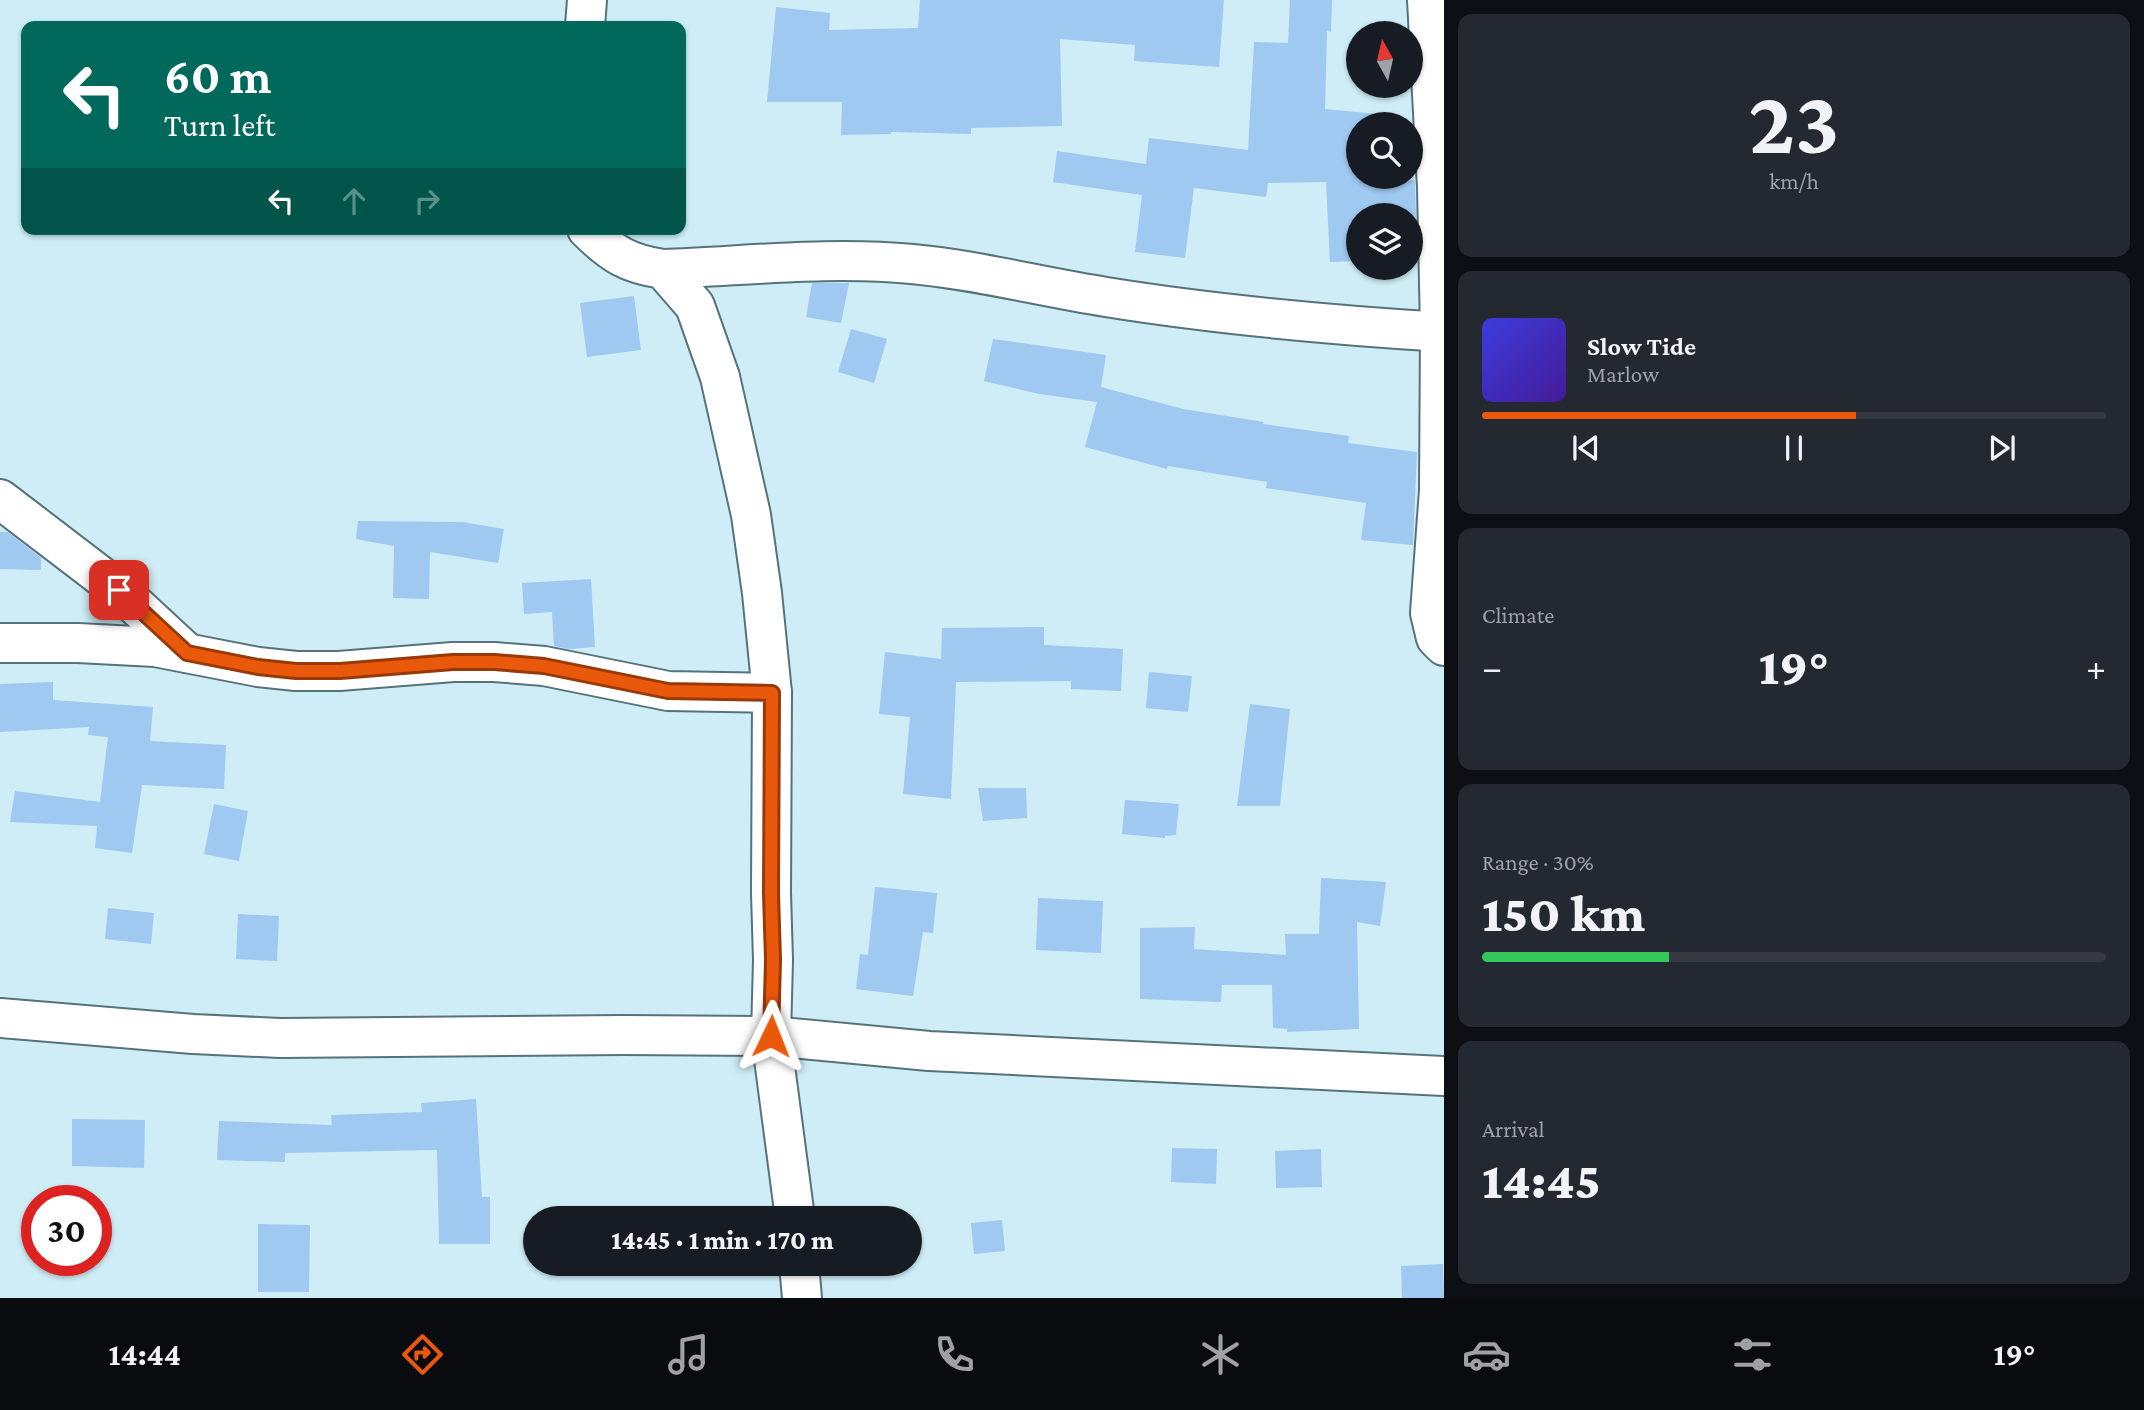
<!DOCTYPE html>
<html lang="en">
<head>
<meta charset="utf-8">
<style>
	body { margin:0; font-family:"Crimson Pro",serif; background:#242831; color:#f1f3f6; height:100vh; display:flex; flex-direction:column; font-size:26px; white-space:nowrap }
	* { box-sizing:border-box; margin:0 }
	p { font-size:23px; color:#9ea1a6 }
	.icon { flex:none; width:38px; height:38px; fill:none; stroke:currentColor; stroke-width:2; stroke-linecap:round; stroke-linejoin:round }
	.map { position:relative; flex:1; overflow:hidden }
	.sheet { display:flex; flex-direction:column; gap:14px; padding:14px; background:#0d0f14; width:700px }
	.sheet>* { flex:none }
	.guide { position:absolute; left:21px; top:21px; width:665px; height:214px; border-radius:14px; box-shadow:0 2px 5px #0004; background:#00695c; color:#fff; overflow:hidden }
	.needle { width:46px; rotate:352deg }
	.buttons { position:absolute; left:1346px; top:21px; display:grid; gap:14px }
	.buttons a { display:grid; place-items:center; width:77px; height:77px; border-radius:50%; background:#171b24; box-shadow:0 2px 5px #0004; font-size:35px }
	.speed { position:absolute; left:21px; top:1185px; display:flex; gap:14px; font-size:35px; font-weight:700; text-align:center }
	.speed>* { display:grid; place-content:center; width:91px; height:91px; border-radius:50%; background:#171b24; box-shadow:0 2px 5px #0004; line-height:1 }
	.speed .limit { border:10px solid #d22; background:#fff; color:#111 }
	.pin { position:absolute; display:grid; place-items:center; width:60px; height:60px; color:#fff; margin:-30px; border-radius:14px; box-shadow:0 4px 10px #0006 }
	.me { position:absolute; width:77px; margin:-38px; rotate:2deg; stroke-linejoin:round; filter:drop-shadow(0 0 5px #0008) }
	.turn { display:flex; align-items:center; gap:24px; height:147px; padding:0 28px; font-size:32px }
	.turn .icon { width:91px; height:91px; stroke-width:2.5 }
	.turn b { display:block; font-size:49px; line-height:60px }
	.lanes { display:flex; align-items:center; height:66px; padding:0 28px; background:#0003; justify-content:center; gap:35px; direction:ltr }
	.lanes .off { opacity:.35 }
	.big { font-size:52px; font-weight:800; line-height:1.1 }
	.sheet .tile { flex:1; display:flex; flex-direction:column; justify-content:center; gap:10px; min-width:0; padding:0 24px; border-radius:14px; background:#242831 }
	.sheet .dial { align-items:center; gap:0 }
	.dial b { font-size:91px; line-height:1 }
	.song { display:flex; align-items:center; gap:21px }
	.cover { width:84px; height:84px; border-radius:10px; background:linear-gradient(135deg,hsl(240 70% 55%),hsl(260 70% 35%)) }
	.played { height:7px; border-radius:4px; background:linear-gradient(90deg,#ea580c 60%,#363941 60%) }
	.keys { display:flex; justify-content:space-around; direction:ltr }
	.heat { display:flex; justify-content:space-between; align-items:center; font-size:38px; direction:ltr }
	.charge { height:10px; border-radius:5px; background:linear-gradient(90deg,#34c759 30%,#363941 0) }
	.trip { position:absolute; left:523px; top:1206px; width:399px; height:70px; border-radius:35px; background:#171b24; box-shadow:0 2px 5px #0004; font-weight:800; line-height:70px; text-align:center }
	.menu { display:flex; height:112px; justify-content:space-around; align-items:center; background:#090b0e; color:#9ea1a6 }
	.menu .icon { width:49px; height:49px }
	.menu .active { color:#ea580c }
	.menu b { font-size:32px; color:#f1f3f6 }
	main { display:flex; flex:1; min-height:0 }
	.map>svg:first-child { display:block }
</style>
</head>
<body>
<main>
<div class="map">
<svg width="1444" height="1298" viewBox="0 0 1444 1298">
	<rect width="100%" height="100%" fill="#ceedf6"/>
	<g fill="#a0c9f1">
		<polygon points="920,0 1224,0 1219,67 1134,61 1135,45 1060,39 1062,126 971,128 971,134 891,132 891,134 841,135 842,102 767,102 776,7 830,13 829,30 918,28"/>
		<polygon points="1290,0 1332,0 1331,32 1327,31 1325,109 1377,114 1376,124 1358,124 1358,177 1371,177 1371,183 1415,180 1417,257 1410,258 1410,215 1358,215 1358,261 1330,262 1326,182 1268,183 1266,197 1194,188 1185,258 1135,252 1142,195 1053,182 1057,151 1146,164 1149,138 1248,150 1254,42 1288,43"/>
		<polygon points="812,283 849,283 841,323 806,317"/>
		<polygon points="634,296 641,350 587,357 580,303"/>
		<polygon points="851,329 887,339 874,383 838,372"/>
		<polygon points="993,339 1106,355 1101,387 1183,409 1264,422 1263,424 1349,436 1348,443 1417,452 1413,545 1361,540 1366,503 1266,488 1267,482 1168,466 1167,469 1085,447 1097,402 1039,394 984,381"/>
		<polygon points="358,521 463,522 504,529 498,563 430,552 429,599 393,598 394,546 356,539"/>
		<polygon points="0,532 8,532 41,558 41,570 0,569"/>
		<polygon points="591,579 595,647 569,649 554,646 552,612 524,614 522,583"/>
		<polygon points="1044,627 1044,645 1123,649 1121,691 1071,689 1071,681 956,682 951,799 903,794 910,717 879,714 885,652 941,659 942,628"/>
		<polygon points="1149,672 1192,676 1188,712 1146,708"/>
		<polygon points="53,682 53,700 153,707 150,741 226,745 224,789 142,785 132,853 95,848 97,826 10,822 15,791 100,802 108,737 88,735 89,727 0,732 0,684"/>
		<polygon points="1250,704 1290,709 1280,806 1237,806"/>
		<polygon points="978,788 1026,788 1027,818 983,821"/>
		<polygon points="1125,800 1179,804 1176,835 1165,836 1165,838 1122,834"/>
		<polygon points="214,804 248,811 239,861 204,854"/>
		<polygon points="1321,878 1386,882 1380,926 1357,922 1359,1029 1287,1032 1287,1029 1273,1028 1272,985 1222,985 1221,1002 1140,999 1140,928 1195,927 1194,949 1286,955 1285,934 1319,934"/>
		<polygon points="875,887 937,893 933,933 923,932 913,996 856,989 860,954 868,955"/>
		<polygon points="1038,898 1103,901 1101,953 1036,950"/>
		<polygon points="108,908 154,913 151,944 105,939"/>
		<polygon points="238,914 279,916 277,961 236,959"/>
		<polygon points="476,1099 482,1197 490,1197 490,1244 439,1244 437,1150 285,1153 285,1162 217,1160 219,1121 332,1125 331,1115 422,1112 421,1103"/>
		<polygon points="72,1119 145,1120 144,1168 72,1166"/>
		<polygon points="1172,1148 1217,1149 1216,1184 1171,1182"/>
		<polygon points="1321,1149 1322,1187 1276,1188 1275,1151"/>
		<polygon points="1002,1220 1005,1251 974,1254 971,1223"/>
		<polygon points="258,1224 310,1225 309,1292 258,1292"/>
		<polygon points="1443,1264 1444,1298 1402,1298 1401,1266"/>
	</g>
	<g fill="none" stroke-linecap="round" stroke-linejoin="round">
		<g stroke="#56727a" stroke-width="42">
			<g id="minor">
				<polyline points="1427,0 1437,187 1440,331 1439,490 1430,613 1436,638 1444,646"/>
				<polyline points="585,26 587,0"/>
				<path d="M587 229C612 254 628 264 663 269L695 306 720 377 751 515 762 593 772 693 771 893 773 960 771 1036 795 1218"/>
				<path d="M663 269C746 266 830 256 912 264 978 270 1041 287 1106 297 1218 315 1331 325 1444 332"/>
				<polyline points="0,499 119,590 187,653"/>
				<polyline points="0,643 78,643 155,647 258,667 296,671 339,671 453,662 494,662 544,666 668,691 772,693"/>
				<polyline points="0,1018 193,1034 280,1038 623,1035 771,1036 929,1051 1444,1076"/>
				<polyline points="799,1264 802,1298"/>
			</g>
		</g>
		<use href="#minor" stroke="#fff" stroke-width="38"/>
	</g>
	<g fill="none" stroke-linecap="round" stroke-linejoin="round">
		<g stroke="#983908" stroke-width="18">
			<polyline id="route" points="119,590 187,653 258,667 296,671 340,671 453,662 494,662 544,666 668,691 772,693 771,893 773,960 771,1036"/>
		</g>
		<use href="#route" stroke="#ea580c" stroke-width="12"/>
	</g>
</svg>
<div class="buttons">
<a><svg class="needle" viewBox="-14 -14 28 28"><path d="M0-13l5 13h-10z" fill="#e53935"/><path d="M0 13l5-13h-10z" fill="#9ea1a6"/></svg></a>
<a><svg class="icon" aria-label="search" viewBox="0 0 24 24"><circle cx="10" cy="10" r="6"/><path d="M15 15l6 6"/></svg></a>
<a><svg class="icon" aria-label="layers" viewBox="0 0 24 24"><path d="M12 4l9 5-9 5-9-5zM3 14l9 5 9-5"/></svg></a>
</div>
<div class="speed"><div class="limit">30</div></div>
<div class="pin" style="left:119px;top:590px;background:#d93025"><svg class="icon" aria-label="arrive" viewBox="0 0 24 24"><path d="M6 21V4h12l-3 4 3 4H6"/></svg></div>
<svg class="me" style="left:771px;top:1036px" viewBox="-20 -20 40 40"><path d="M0-17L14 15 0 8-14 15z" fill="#ea580c" stroke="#fff" stroke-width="4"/></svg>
<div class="trip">14:45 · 1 min · 170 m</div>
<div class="guide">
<div class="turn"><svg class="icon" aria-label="left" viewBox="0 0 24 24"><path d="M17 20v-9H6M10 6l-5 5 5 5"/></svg><div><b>60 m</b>Turn left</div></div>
<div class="lanes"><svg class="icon" aria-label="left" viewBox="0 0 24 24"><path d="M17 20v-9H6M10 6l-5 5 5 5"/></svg><svg class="icon off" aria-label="ahead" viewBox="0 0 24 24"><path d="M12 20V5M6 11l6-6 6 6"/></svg><svg class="icon off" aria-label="right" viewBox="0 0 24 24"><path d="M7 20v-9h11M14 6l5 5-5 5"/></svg></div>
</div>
</div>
<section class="sheet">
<div class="tile dial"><b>23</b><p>km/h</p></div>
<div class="tile">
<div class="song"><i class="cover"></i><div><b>Slow Tide</b><p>Marlow</p></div></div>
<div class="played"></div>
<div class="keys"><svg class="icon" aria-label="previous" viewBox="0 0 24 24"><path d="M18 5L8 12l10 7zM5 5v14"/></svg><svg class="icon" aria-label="pause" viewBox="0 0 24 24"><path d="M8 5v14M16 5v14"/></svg><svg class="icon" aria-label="next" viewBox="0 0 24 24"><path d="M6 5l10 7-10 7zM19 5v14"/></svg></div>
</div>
<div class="tile"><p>Climate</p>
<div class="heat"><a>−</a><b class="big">19°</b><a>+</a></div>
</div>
<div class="tile"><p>Range · 30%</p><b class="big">150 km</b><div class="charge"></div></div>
<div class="tile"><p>Arrival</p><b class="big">14:45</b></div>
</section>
</main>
<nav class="menu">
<b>14:44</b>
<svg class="icon active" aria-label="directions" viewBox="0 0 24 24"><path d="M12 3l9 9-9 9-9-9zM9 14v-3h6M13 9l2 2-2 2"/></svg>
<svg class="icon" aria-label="music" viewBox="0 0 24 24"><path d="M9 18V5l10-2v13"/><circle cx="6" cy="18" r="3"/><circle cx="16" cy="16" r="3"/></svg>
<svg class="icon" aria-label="phone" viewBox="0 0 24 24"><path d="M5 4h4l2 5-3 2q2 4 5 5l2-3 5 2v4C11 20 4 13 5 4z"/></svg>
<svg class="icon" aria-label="climate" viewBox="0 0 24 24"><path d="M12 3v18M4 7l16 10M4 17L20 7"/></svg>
<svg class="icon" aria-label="car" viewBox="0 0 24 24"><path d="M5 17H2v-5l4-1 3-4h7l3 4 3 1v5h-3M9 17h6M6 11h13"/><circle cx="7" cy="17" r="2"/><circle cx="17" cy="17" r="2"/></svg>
<svg class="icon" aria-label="filters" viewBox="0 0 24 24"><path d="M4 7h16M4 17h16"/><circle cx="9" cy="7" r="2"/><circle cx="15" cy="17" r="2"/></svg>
<b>19°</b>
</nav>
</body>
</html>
